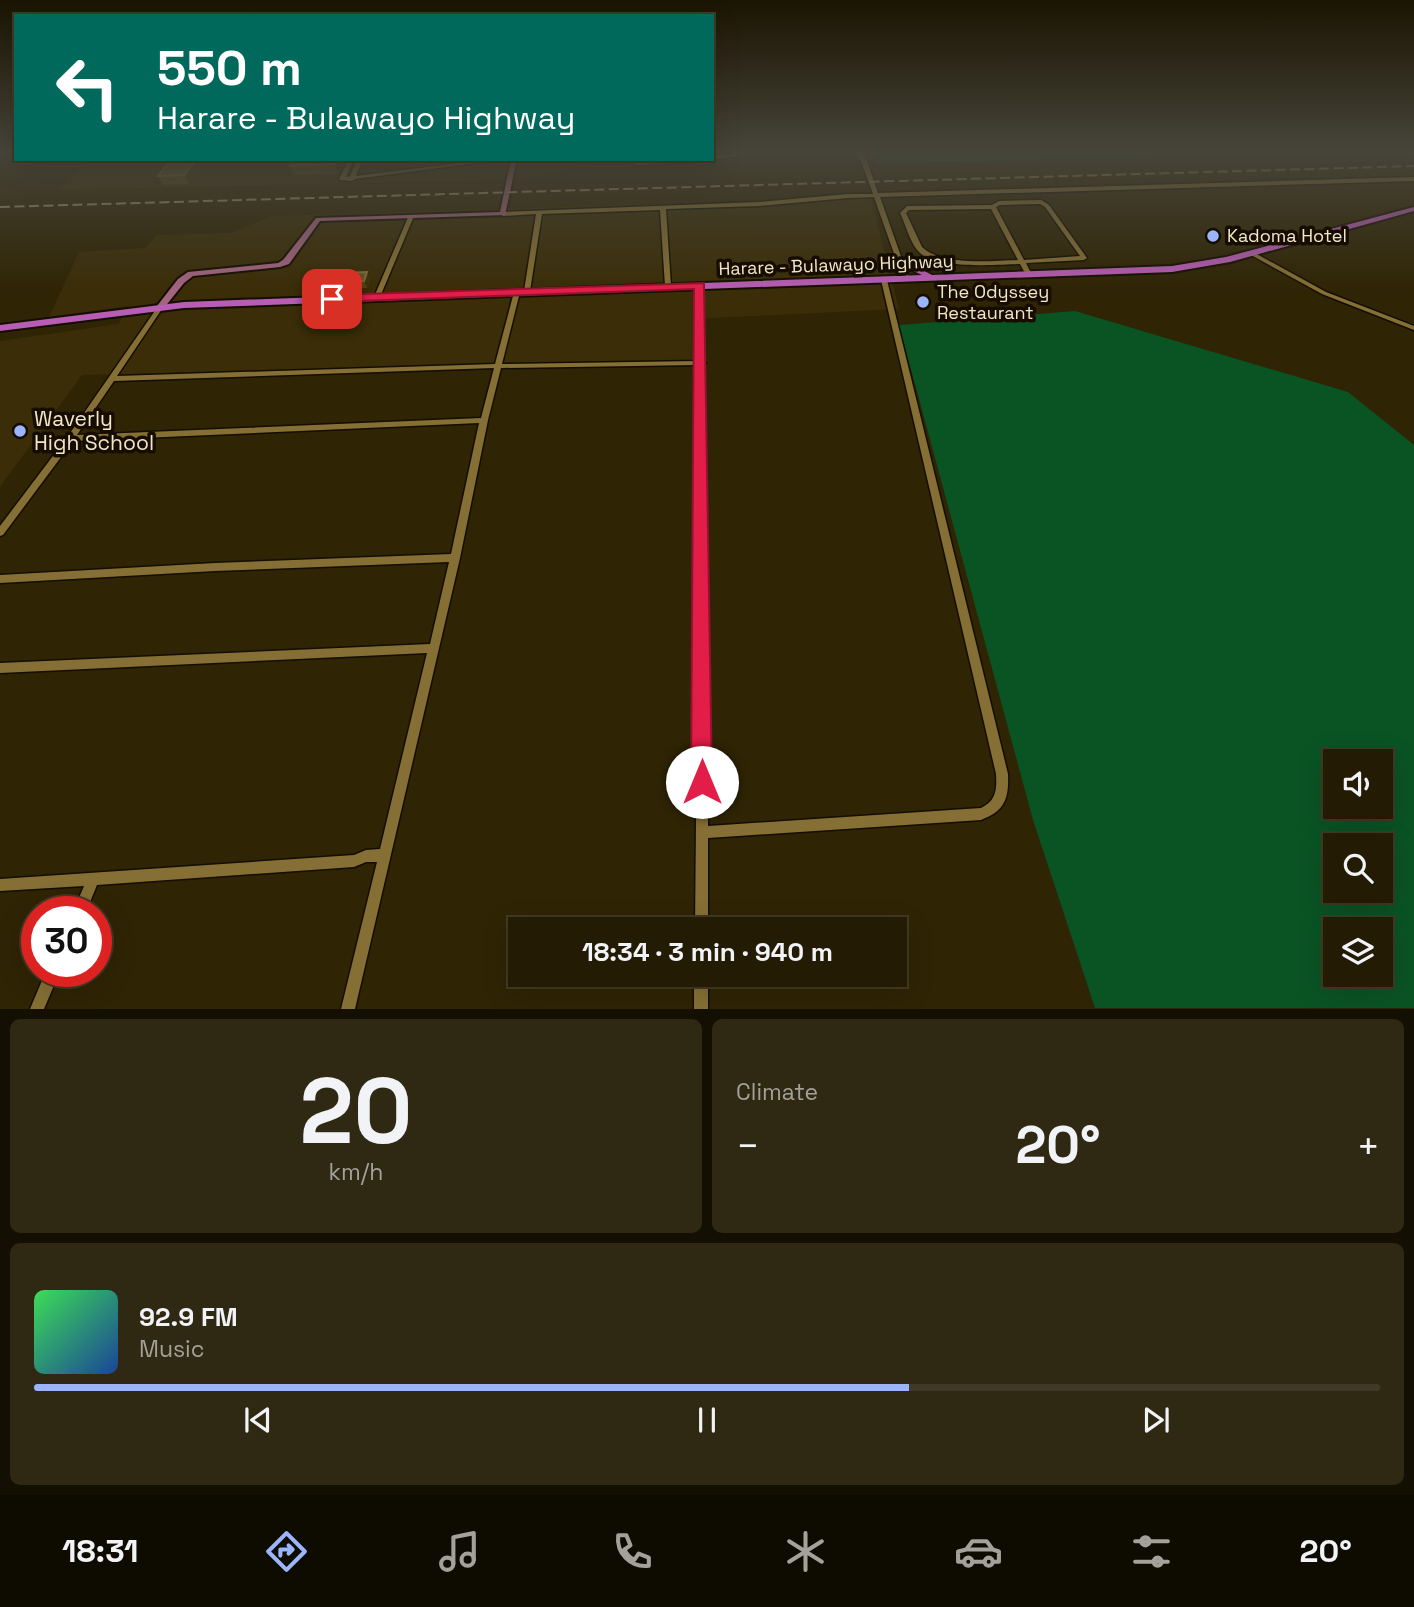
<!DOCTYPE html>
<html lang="en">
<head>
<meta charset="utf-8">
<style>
	body { margin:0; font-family:"Space Grotesk",sans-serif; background:#2f2812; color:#f1f3f6; height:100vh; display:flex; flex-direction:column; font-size:26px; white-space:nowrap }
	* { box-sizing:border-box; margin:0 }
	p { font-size:23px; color:#a3a19a }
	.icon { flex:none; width:38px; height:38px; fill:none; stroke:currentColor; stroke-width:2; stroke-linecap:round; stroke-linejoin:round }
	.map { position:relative; height:1009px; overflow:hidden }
	.drawer { display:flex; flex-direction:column; gap:10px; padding:10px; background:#130f02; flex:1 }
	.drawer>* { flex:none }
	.banner { position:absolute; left:14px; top:14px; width:700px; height:147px; border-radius:0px; box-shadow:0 7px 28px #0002,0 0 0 2px #403925; background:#00695c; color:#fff; overflow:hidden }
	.tools { position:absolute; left:1323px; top:749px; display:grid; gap:14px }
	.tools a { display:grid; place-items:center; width:70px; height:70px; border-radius:0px; background:#231b03; box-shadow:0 7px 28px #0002,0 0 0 2px #403925; font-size:35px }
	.speed { position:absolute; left:21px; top:896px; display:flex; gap:14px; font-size:35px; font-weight:700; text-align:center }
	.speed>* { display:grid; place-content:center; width:91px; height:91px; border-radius:50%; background:#231b03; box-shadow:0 7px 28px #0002,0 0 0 2px #403925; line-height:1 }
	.speed .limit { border:10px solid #d22; background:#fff; color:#111 }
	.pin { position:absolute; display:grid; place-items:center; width:60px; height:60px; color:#fff; margin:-30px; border-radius:14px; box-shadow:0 4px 10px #0006 }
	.me { position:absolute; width:77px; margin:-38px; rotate:0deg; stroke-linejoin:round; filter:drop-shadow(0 0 5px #0008) }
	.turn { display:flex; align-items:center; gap:24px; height:147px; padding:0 28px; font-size:32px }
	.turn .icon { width:91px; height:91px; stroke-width:2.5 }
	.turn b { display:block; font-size:49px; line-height:60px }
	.big { font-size:52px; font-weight:800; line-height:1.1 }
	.drawer .tile { flex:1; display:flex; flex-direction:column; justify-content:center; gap:10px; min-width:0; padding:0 24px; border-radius:10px; background:#2f2812 }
	.drawer .dial { align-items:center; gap:0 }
	.dial b { font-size:91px; line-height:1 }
	.song { display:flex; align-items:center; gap:21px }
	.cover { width:84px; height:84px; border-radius:10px; background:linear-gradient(135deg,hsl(130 70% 55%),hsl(220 70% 35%)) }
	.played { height:7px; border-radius:4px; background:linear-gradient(90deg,#9bb5fd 65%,#403925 65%) }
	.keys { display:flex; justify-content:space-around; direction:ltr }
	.heat { display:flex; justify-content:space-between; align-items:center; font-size:38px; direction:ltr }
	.drawer .tiles { flex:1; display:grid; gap:10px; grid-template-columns:1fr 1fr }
	.tile:last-child { grid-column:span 2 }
	.trip { position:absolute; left:508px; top:917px; width:399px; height:70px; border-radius:0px; background:#231b03; box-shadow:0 7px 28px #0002,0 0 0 2px #403925; font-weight:800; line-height:70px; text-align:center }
	.menu { display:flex; height:112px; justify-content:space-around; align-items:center; background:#0e0b01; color:#a3a19a }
	.menu .icon { width:49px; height:49px }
	.menu .active { color:#9bb5fd }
	.menu b { font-size:32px; color:#f1f3f6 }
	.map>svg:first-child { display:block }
</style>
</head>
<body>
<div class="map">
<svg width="1414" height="1009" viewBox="0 0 1414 1009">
	<rect width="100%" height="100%" fill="#2f2404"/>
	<g fill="#3a2d07">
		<polygon points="92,159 585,159 589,167 504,180 58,190"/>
		<polygon points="869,192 899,309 694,319 693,361 82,375 0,487 0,341 118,324 128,306 49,317 79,252 145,248 157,235 230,233 272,216 758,201"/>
	</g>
	<g fill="#0a5323" fill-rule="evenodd">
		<polygon points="871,150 1141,150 1148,157 878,164"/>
		<path d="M1075 311 1348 392 1414 445V1008H1095L1033 820 899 325ZM1335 761H1381V807H1335ZM1335 845H1381V891H1335ZM1335 929H1381V975H1335Z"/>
	</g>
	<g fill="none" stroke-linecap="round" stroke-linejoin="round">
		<g stroke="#140e00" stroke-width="3">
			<g id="minor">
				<polygon points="0,150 16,150 16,152 0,153"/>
				<polygon points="731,150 737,150 737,156 712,160 711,159 712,159 712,156 732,154"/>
				<polygon points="855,150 860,150 867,161 878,193 1414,177 1414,181 880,197 909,279 906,281 903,279 874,197 848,198 759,206 666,209 671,286 668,288 665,286 660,210 542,214 530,291 527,293 524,291 536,214 503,216 500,214 503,212 759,202 848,194 873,194 861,161"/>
				<polygon points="349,159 354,159 346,177 350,176 357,159 363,159 356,176 490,159 507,159 355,179 352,181 340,180 339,179"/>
				<polygon points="625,159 632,159 638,161 707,159 705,161 637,165"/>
				<path d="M1041 200 1049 205 1087 258 1084 260 1026 263 1032 275 1029 277 1026 275 1020 264C996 265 939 269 920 253 910 244 906 225 900 213L907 206 992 205 999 201ZM1040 204 1045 207 1080 256 1024 260 996 207 1000 205ZM991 209 1018 260C991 261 942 266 922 247L906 213 909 210Z"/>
				<polygon points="409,215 414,216 380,297 377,299 375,298 374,297"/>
				<polygon points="1253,252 1326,292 1414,326 1414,330 1322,294 1251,255 1250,254"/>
				<path d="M884 278 887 280 1008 774C1009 799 1005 811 981 820L708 838V929H695L698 605 697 365 501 368 488 420 460 558 355 1009H341L377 862H366L354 867 97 885 86 912H73L84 886 0 891V879L354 855 366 850 380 849 427 653 0 673V663L430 644 449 562 215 571 0 583V575L215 563 451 554 479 423 73 441 3 535 0 536V526L68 436 159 305 161 304 164 306 117 376 495 364 514 292 517 290 520 292 502 364 697 361V285L700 283 702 284 704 361 706 363 704 365 708 605V826L981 808C996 801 997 790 996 774L881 280ZM494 368 481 418 77 435 114 381Z"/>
				<polygon points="46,971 60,971 44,1009 30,1009"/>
				<rect x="694" y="975" width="14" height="34"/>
			</g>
		</g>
		<g stroke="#140e00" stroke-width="4">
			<polygon id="major" points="511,159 517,159 505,215 320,221 289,264 280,267 193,276 184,283 164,308 158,308 157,306 178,279 188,272 278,263 283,260 316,218 500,212"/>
		</g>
		<g stroke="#140e00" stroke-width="4">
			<polygon id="highway" points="1414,207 1414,211 1230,262 1172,272 184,308 0,331 0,325 184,302 922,275 895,262 895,258 898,257 932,275 1172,266 1226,257"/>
		</g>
		<use href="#minor" fill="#856f34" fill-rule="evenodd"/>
		<use href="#major" fill="#a36480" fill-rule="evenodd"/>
		<use href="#highway" fill="#b75db3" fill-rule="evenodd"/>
		<polyline stroke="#a39779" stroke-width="2" stroke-dasharray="10 4.5" stroke-linecap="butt" points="0,207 1414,166"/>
	</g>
	<g fill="#594816">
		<polygon points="345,160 338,174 294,175 290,166"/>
		<polygon points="205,162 189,184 163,185 158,176"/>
		<polygon points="370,280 367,288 338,289 335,282"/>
	</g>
	<g fill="#413207">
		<polygon points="196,159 204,159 205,162 189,184 184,175"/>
		<polygon points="338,159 345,159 345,160 338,174 335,164"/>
		<polygon points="367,272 370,280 367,288 364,281"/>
	</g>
	<g fill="#695929" stroke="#7e6f42" stroke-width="2">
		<polygon points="171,159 196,159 184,175 158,176"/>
		<polygon points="294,159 338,159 335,164 290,166"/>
		<polygon points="367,272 364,281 335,282 339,273"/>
	</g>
	<linearGradient id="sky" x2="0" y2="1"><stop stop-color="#1a1402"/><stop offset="0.52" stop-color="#47453a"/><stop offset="1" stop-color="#47453a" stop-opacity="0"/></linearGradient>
	<rect width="1414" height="291" fill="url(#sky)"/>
	<polygon fill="#e11d48" stroke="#92132f" stroke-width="2" points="704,283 712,782 709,789 702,792 694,789 691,782 694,289 332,302 326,299 332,295"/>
	<g fill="#9bb5fd" stroke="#160d00" stroke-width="2.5">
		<circle cx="1213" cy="236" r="7"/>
		<circle cx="923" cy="302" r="7"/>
		<circle cx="20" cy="431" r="7"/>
	</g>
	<g text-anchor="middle" stroke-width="7" stroke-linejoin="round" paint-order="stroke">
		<g font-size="18" fill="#f2e6c8" stroke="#160d00" text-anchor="start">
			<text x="1227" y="242">Kadoma Hotel</text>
			<text x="937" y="298">The Odyssey<tspan x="937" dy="21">Restaurant</tspan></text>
		</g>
		<g font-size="18" fill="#f2e6c8" stroke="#160d00">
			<text transform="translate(836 265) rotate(-2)" y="6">Harare - Bulawayo Highway</text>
		</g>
		<g font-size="21" fill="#f2e6c8" stroke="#160d00" text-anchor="start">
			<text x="34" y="426">Waverly<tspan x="34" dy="24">High School</tspan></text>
		</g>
	</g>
</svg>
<div class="tools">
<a><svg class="icon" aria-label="sound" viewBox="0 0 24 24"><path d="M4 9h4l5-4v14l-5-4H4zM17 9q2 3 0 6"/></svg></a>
<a><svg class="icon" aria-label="search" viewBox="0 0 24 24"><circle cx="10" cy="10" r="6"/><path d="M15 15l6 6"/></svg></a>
<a><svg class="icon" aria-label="layers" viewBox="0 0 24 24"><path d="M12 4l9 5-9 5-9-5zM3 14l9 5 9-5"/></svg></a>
</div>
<div class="speed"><div class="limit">30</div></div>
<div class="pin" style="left:332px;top:299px;background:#d93025"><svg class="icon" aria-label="arrive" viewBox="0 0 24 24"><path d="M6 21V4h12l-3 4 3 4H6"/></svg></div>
<svg class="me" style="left:702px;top:782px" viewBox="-20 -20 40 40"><circle r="19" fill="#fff"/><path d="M0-13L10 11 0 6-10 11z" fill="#e11d48"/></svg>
<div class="trip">18:34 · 3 min · 940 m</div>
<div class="banner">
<div class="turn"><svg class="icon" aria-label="left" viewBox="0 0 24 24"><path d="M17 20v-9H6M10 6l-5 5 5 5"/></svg><div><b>550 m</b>Harare - Bulawayo Highway</div></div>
</div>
</div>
<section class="drawer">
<div class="tiles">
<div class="tile dial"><b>20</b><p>km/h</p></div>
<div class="tile"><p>Climate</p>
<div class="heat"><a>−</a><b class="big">20°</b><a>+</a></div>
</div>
<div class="tile">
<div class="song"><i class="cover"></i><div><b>92.9 FM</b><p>Music</p></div></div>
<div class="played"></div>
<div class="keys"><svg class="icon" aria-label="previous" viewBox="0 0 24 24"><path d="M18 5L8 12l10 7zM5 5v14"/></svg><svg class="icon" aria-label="pause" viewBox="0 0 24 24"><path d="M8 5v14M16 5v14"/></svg><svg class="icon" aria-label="next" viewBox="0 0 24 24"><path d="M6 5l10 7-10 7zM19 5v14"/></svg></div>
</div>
</div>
</section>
<nav class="menu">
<b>18:31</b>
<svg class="icon active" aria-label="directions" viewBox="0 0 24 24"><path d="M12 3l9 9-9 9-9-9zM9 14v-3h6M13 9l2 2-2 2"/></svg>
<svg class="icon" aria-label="music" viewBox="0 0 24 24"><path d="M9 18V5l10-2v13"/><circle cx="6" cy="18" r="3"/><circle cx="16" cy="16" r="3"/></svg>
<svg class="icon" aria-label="phone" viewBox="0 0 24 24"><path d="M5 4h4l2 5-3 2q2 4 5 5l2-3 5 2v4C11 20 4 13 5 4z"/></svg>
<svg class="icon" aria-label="climate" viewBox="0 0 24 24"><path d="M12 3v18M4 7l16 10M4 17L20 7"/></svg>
<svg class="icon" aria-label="car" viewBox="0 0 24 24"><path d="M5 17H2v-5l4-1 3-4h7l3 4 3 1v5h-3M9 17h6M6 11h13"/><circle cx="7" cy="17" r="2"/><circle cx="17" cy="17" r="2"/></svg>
<svg class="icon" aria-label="filters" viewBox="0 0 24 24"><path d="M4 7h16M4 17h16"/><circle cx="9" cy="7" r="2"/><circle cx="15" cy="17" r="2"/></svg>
<b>20°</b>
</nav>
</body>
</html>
